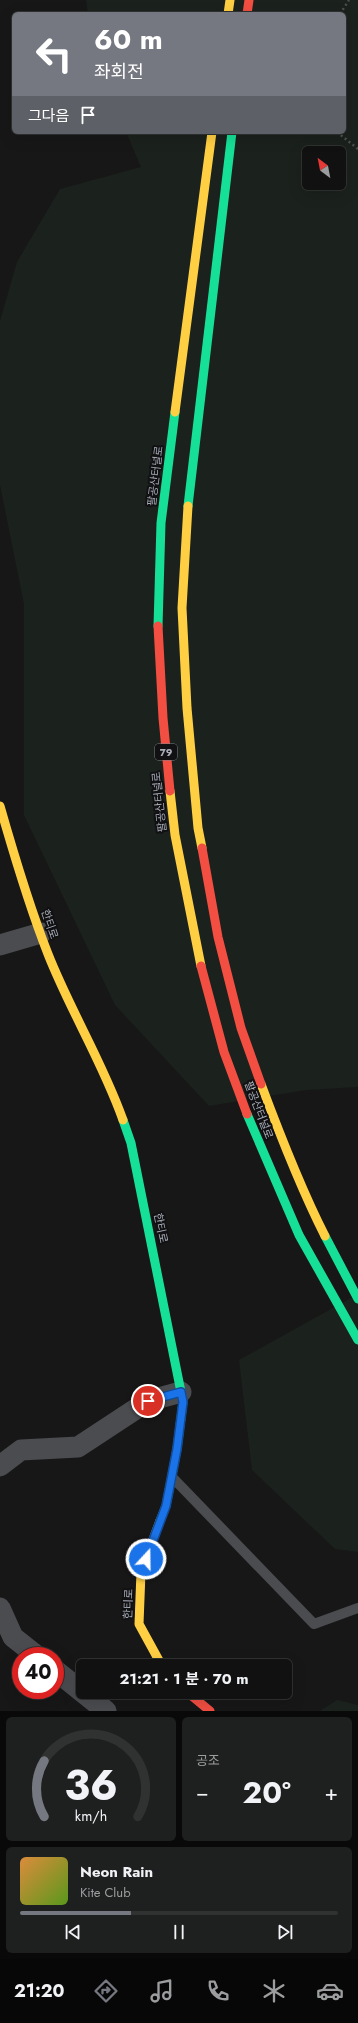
<!DOCTYPE html>
<html lang="ko">
<head>
<meta charset="utf-8">
<style>
	body { margin:0; font-family:Jost,"Noto Sans KR",sans-serif; background:#1e1f1f; color:#f1f3f6; height:100vh; display:flex; flex-direction:column; font-size:15px; white-space:nowrap }
	* { box-sizing:border-box; margin:0 }
	p { font-size:13px; color:#9c9d9f }
	.icon { flex:none; width:22px; height:22px; fill:none; stroke:currentColor; stroke-width:2; stroke-linecap:round; stroke-linejoin:round }
	.map { position:relative; height:1711px; overflow:hidden }
	.drawer { display:flex; flex-direction:column; gap:6px; padding:6px; background:#090909; flex:1 }
	.drawer>* { flex:none }
	.top-card { position:absolute; left:12px; top:12px; width:334px; height:122px; border-radius:6px; box-shadow:0 4px 16px #0002,0 0 0 1px #303131; background:#757880; color:#fff; overflow:hidden }
	.needle { width:26px; rotate:328deg }
	.controls { position:absolute; left:302px; top:146px; display:grid; gap:8px }
	.controls a { display:grid; place-items:center; width:44px; height:44px; border-radius:6px; background:#111; box-shadow:0 4px 16px #0002,0 0 0 1px #303131; font-size:20px }
	.speed { position:absolute; left:12px; top:1647px; display:flex; gap:8px; font-size:20px; font-weight:700; text-align:center }
	.speed>* { display:grid; place-content:center; width:52px; height:52px; border-radius:50%; background:#111; box-shadow:0 4px 16px #0002,0 0 0 1px #303131; line-height:1 }
	.speed .limit { border:6px solid #d22; background:#fff; color:#111 }
	.pin { position:absolute; display:grid; place-items:center; width:34px; height:34px; color:#fff; margin:-17px; border:2px solid #fff; border-radius:50%; box-shadow:0 1px 4px #0007 }
	.me { position:absolute; width:44px; margin:-22px; rotate:21deg; stroke-linejoin:round; filter:drop-shadow(0 0 3px #0008) }
	.turn { display:flex; align-items:center; gap:14px; height:84px; padding:0 16px; font-size:18px }
	.turn .icon { width:52px; height:52px; stroke-width:2.5 }
	.turn b { display:block; font-size:28px; line-height:34px }
	.then { display:flex; align-items:center; height:38px; padding:0 16px; background:#0003; gap:8px; font-size:15px }
	.big { font-size:30px; font-weight:700; line-height:1.1 }
	.drawer .card { flex:1; display:flex; flex-direction:column; justify-content:center; gap:6px; min-width:0; padding:0 14px; border-radius:6px; background:#1e1f1f }
	.drawer .dial { align-items:center; gap:0 }
	.dial svg { height:104px; overflow:visible; fill:none; stroke:#303131; stroke-width:7; stroke-linecap:round; text-anchor:middle }
	.dial text { fill:#f1f3f6; stroke:none }
	.song { display:flex; align-items:center; gap:12px }
	.cover { width:48px; height:48px; border-radius:6px; background:linear-gradient(135deg,hsl(30 70% 55%),hsl(90 70% 35%)) }
	.played { height:4px; border-radius:2px; background:linear-gradient(90deg,#757880 35%,#303131 35%) }
	.keys { display:flex; justify-content:space-around; direction:ltr }
	.heat { display:flex; justify-content:space-between; align-items:center; font-size:22px; direction:ltr }
	.drawer .tiles { flex:1; display:grid; gap:6px; grid-template-columns:1fr 1fr }
	.card:last-child { grid-column:span 2 }
	.trip { position:absolute; left:76px; top:1659px; width:216px; height:40px; border-radius:6px; background:#111; box-shadow:0 4px 16px #0002,0 0 0 1px #303131; font-weight:700; line-height:40px; text-align:center }
	.tab-bar { display:flex; height:64px; justify-content:space-around; align-items:center; background:#070707; color:#9c9d9f }
	.tab-bar .icon { width:28px; height:28px }
	.tab-bar .current { color:#757880 }
	.tab-bar b { font-size:18px; color:#f1f3f6 }
	.map>svg:first-child { display:block }
</style>
</head>
<body>
<div class="map">
<svg width="358" height="1711" viewBox="0 0 358 1711">
	<rect width="100%" height="100%" fill="#171717"/>
	<g fill="#1b211c" fill-rule="evenodd">
		<path d="M86 0H358V1087L306 1090 209 1106 115 1005 24 815V604L0 485V321L17 262 60 189 141 167 126 132H344V14H88ZM309 153H339V183H309Z"/>
		<polygon points="358,1294 358,1552 335,1549 252,1470 239,1360"/>
		<polygon points="337,1700 358,1705 358,1711 320,1711"/>
	</g>
	<g fill="none" stroke-linecap="round" stroke-linejoin="round">
		<g stroke="#4d4e52" stroke-width="2.5" stroke-dasharray="2 3" stroke-linecap="butt">
			<polyline points="340,14 349,0"/>
			<polyline points="337,132 358,149"/>
		</g>
		<polyline stroke="#4b4c50" stroke-width="10" points="172,1477 314,1624 358,1608"/>
		<g stroke="#4b4c50" stroke-width="21">
			<polyline points="0,945 41,933"/>
			<polyline points="0,1466 21,1450 78,1447 148,1401 181,1392"/>
			<polyline points="0,1608 13,1637 37,1656"/>
			<polyline points="55,1670 106,1711"/>
		</g>
		<g stroke="#16e098" stroke-width="9">
			<polyline points="188,506 232,132"/>
			<polyline points="158,626 161,523 175,412"/>
			<polyline points="247,1114 299,1235 358,1340"/>
			<polyline points="123,1120 131,1143 183,1402 177,1449 166,1506 160,1521"/>
			<polyline points="325,1236 358,1299"/>
		</g>
		<g stroke="#ffcf43" stroke-width="9">
			<polyline points="228,14 230,0"/>
			<polyline points="175,412 212,132"/>
			<polyline points="188,506 182,608 187,708 198,828 202,848"/>
			<polyline points="170,791 175,835 201,966"/>
			<path d="M0 806C14 855 29 906 48 954 70 1010 103 1063 123 1120"/>
			<path d="M261 1084C280 1135 300 1187 325 1236"/>
			<polyline points="160,1521 141,1572 139,1624 162,1666"/>
		</g>
		<g stroke="#f24e42" stroke-width="9">
			<polyline points="247,14 249,0"/>
			<polyline points="158,626 163,718 170,791"/>
			<polyline points="202,848 218,937 241,1028 261,1084"/>
			<polyline points="201,966 224,1052 247,1114"/>
			<polyline points="187,1692 210,1711"/>
		</g>
	</g>
	<g fill="none" stroke-linecap="round" stroke-linejoin="round">
		<g stroke="#114b97" stroke-width="10">
			<polyline id="route" points="146,1559 166,1506 177,1449 183,1402 181,1392 148,1401"/>
		</g>
		<use href="#route" stroke="#1a73e8" stroke-width="7"/>
	</g>
	<g text-anchor="middle" stroke-width="4" stroke-linejoin="round" paint-order="stroke">
		<rect fill="#111113" stroke="#7b7e86" stroke-width="1" x="155" y="744" width="22" height="16" rx="3"/>
		<g font-size="10" font-weight="bold" fill="#a8adb8">
			<text x="166" y="756">79</text>
		</g>
		<g font-size="11" fill="#a8adb8" stroke="#111113">
			<text transform="translate(155 476) rotate(-83)" y="4">팔공산터널로</text>
			<text transform="translate(159 802) rotate(-96)" y="4">팔공산터널로</text>
			<text transform="translate(50 924) rotate(71)" y="4">한티로</text>
			<text transform="translate(259 1110) rotate(69)" y="4">팔공산터널로</text>
			<text transform="translate(161 1228) rotate(78)" y="4">한티로</text>
			<text transform="translate(128 1604) rotate(-88)" y="4">한티로</text>
		</g>
	</g>
</svg>
<div class="controls">
<a><svg class="needle" viewBox="-14 -14 28 28"><path d="M0-13l5 13h-10z" fill="#e53935"/><path d="M0 13l5-13h-10z" fill="#9c9d9f"/></svg></a>
</div>
<div class="speed"><div class="limit">40</div></div>
<div class="pin" style="left:148px;top:1401px;background:#d93025"><svg class="icon" aria-label="arrive" viewBox="0 0 24 24"><path d="M6 21V4h12l-3 4 3 4H6"/></svg></div>
<svg class="me" style="left:146px;top:1559px" viewBox="-20 -20 40 40"><circle r="17" fill="#1a73e8" stroke="#fff" stroke-width="3"/><path d="M0-11L8 9 0 5-8 9z" fill="#fff"/></svg>
<div class="trip">21:21 · 1 분 · 70 m</div>
<div class="top-card">
<div class="turn"><svg class="icon" aria-label="left" viewBox="0 0 24 24"><path d="M17 20v-9H6M10 6l-5 5 5 5"/></svg><div><b>60 m</b>좌회전</div></div>
<div class="then">그다음<svg class="icon" aria-label="arrive" viewBox="0 0 24 24"><path d="M6 21V4h12l-3 4 3 4H6"/></svg></div>
</div>
</div>
<section class="drawer">
<div class="tiles">
<div class="card dial"><svg viewBox="0 0 100 80">
<path d="M14 69A42 42 0 1 1 86 69"/>
<path d="M14 69A42 42 0 0 1 14 26" stroke="#757880"/>
<text x="50" y="56" font-size="32" font-weight="700">36</text>
<text x="50" y="72" font-size="11">km/h</text>
</svg></div>
<div class="card"><p>공조</p>
<div class="heat"><a>−</a><b class="big">20°</b><a>+</a></div>
</div>
<div class="card">
<div class="song"><i class="cover"></i><div><b>Neon Rain</b><p>Kite Club</p></div></div>
<div class="played"></div>
<div class="keys"><svg class="icon" aria-label="previous" viewBox="0 0 24 24"><path d="M18 5L8 12l10 7zM5 5v14"/></svg><svg class="icon" aria-label="pause" viewBox="0 0 24 24"><path d="M8 5v14M16 5v14"/></svg><svg class="icon" aria-label="next" viewBox="0 0 24 24"><path d="M6 5l10 7-10 7zM19 5v14"/></svg></div>
</div>
</div>
</section>
<nav class="tab-bar">
<b>21:20</b>
<svg class="icon current" aria-label="directions" viewBox="0 0 24 24"><path d="M12 3l9 9-9 9-9-9zM9 14v-3h6M13 9l2 2-2 2"/></svg>
<svg class="icon" aria-label="music" viewBox="0 0 24 24"><path d="M9 18V5l10-2v13"/><circle cx="6" cy="18" r="3"/><circle cx="16" cy="16" r="3"/></svg>
<svg class="icon" aria-label="phone" viewBox="0 0 24 24"><path d="M5 4h4l2 5-3 2q2 4 5 5l2-3 5 2v4C11 20 4 13 5 4z"/></svg>
<svg class="icon" aria-label="climate" viewBox="0 0 24 24"><path d="M12 3v18M4 7l16 10M4 17L20 7"/></svg>
<svg class="icon" aria-label="car" viewBox="0 0 24 24"><path d="M5 17H2v-5l4-1 3-4h7l3 4 3 1v5h-3M9 17h6M6 11h13"/><circle cx="7" cy="17" r="2"/><circle cx="17" cy="17" r="2"/></svg>
</nav>
</body>
</html>
